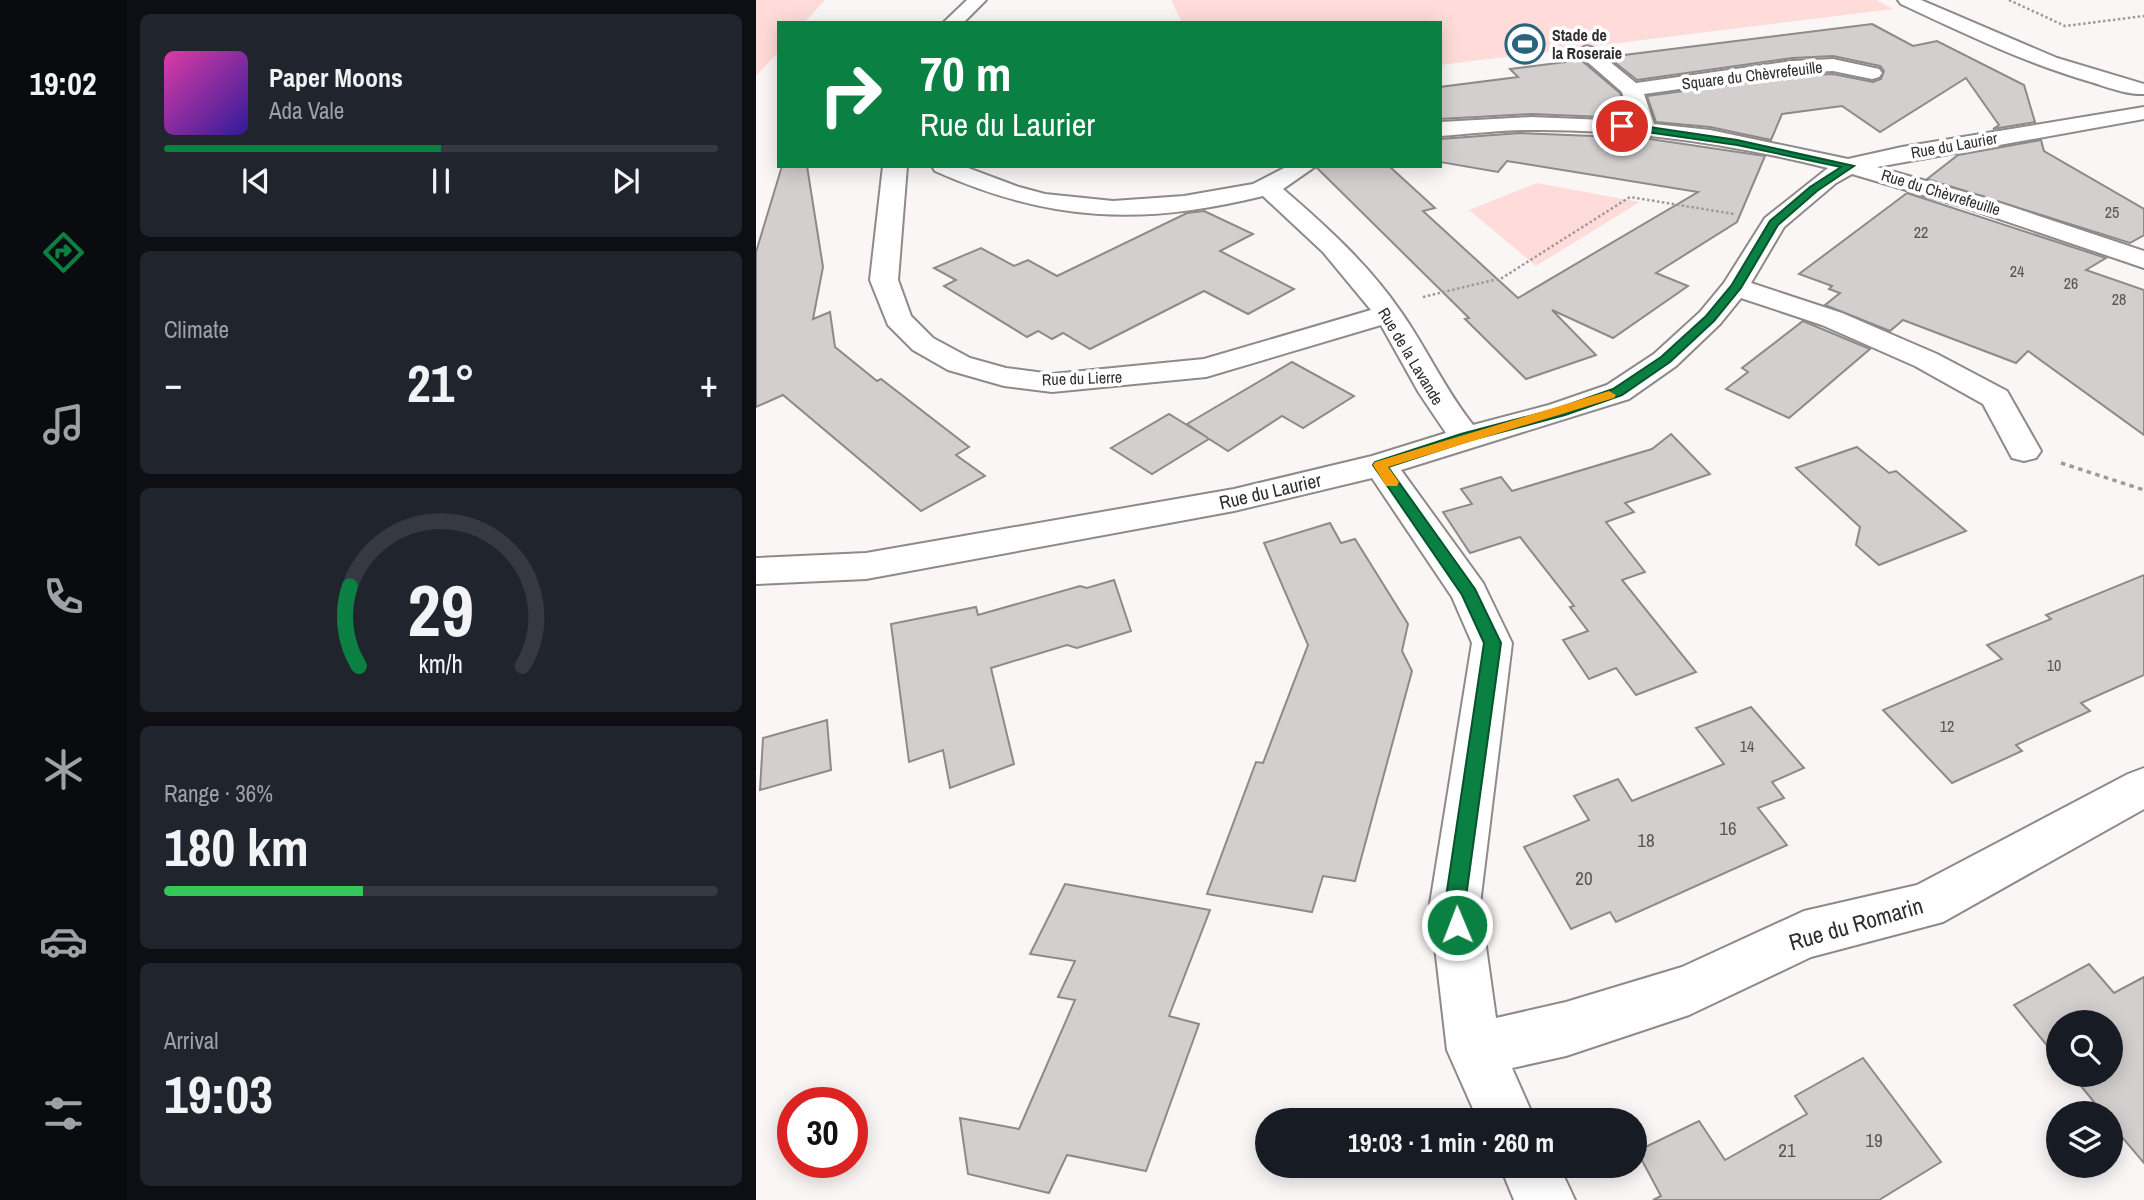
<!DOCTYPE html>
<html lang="en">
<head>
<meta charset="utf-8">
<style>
	body { margin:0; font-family:"Archivo Narrow",sans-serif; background:#20242c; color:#f1f3f6; height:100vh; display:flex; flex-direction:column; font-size:26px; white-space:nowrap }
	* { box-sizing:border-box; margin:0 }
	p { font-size:23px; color:#9ea1a6 }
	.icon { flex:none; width:38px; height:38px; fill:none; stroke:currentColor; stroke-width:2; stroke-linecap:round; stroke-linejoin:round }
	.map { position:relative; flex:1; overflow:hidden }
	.side { display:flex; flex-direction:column; gap:14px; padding:14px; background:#0d0f14; width:630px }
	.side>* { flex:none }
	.hud { position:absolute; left:21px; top:21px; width:665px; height:147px; border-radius:0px; box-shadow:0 4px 18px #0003; background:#0b8043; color:#fff; overflow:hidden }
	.controls { position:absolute; left:1290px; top:1010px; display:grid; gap:14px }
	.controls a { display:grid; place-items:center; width:77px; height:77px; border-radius:50%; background:#171b24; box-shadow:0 4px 18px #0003; font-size:35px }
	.speed { position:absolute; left:21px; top:1087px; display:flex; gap:14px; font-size:35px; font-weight:700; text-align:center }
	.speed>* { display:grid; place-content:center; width:91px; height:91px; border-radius:50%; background:#171b24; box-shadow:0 4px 18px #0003; line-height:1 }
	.speed .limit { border:10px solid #d22; background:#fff; color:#111 }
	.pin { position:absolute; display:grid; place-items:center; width:60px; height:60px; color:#fff; margin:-30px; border:4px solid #fff; border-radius:50%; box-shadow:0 2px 7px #0007 }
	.me { position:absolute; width:77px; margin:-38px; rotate:359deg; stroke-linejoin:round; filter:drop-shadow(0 0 5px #0008) }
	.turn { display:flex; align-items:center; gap:24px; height:147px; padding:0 28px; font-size:32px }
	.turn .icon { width:91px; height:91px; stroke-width:2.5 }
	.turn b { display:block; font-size:49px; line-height:60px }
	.big { font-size:52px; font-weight:700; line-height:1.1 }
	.side .tile { flex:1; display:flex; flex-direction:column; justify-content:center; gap:10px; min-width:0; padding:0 24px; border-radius:10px; background:#20242c }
	.side .dial { align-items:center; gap:0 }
	.dial svg { height:182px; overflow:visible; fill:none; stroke:#363941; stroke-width:7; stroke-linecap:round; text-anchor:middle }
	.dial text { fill:#f1f3f6; stroke:none }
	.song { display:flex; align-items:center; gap:21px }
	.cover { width:84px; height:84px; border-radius:10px; background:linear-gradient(135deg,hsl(320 70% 55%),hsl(250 70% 35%)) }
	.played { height:7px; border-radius:4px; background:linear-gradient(90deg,#0b8043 50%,#363941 50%) }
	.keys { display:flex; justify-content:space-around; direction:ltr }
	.heat { display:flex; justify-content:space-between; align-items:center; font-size:38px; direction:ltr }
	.charge { height:10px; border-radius:5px; background:linear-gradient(90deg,#34c759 36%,#363941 0) }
	.trip { position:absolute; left:499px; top:1108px; width:392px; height:70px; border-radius:35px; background:#171b24; box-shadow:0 4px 18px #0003; font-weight:700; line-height:70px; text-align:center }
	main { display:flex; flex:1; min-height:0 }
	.dock { display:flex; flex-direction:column; width:126px; justify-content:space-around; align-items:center; background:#090b0e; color:#9ea1a6 }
	.dock .icon { width:49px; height:49px }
	.dock .active { color:#0b8043 }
	.dock b { font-size:32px; color:#f1f3f6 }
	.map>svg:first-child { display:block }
</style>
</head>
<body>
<main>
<nav class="dock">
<b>19:02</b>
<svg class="icon active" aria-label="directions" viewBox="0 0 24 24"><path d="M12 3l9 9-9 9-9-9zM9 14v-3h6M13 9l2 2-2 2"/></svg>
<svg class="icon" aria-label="music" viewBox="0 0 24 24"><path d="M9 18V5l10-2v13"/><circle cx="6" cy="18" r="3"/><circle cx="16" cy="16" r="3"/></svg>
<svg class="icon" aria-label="phone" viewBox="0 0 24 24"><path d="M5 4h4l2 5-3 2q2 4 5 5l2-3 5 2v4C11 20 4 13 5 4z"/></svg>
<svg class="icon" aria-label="climate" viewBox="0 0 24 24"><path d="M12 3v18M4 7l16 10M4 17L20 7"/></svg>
<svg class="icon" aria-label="car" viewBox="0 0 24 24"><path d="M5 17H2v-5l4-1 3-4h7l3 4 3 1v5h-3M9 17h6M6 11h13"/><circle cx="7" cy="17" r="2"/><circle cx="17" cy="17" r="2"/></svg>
<svg class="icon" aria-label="filters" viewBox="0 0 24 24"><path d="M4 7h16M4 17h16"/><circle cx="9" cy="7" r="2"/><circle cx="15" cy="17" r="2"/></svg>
</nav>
<section class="side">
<div class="tile">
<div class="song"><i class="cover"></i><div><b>Paper Moons</b><p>Ada Vale</p></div></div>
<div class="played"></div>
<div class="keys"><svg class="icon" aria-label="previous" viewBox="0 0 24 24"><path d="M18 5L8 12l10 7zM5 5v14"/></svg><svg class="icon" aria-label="pause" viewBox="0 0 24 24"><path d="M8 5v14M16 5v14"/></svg><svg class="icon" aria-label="next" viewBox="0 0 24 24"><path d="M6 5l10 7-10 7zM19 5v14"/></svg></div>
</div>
<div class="tile"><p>Climate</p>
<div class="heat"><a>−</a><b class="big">21°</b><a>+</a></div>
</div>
<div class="tile dial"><svg viewBox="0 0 100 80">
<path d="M14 69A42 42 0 1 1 86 69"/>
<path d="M14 69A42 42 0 0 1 10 34" stroke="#0b8043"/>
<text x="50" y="56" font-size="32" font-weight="700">29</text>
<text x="50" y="72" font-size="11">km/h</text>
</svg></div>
<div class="tile"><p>Range · 36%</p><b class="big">180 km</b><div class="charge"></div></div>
<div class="tile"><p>Arrival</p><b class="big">19:03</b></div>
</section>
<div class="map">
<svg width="1388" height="1200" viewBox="0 0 1388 1200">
	<rect width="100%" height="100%" fill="#fbf6f6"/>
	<g fill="#ffdcda">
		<polygon points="0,0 69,0 48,23 23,23 23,51 0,76"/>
		<polygon points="415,0 1120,0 1138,9 684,65 684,23 426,23"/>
		<polygon points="781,183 884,202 780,266 713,210"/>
	</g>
	<g fill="#d4cfcf" stroke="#8e8a8a" stroke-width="2">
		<polygon points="1116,24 1157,46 1181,41 1268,85 1279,122 1237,129 1243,125 1210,78 1124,132 1086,106 1026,114 1015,140 954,127 900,122 891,96 1037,76 1077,74 1117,82 1125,79 1128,71 1124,66 1077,56 1037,58 881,80 852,57"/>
		<polygon points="825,60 864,93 871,118 775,114 684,119 684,87 762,77 754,69"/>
		<polygon points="764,133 887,138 1009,156 981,222 900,273 932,286 857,338 796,310 840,355 770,379 709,319 713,318 561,168 563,166 633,166 679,208 667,211 762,298 942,192 751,161 742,172 684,162 684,139"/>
		<polygon points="1285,140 1288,151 1388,209 1388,235 1374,243 1171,179 1202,155"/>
		<polygon points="26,166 51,166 67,267 57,319 74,312 79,347 121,381 125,379 213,447 200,455 229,476 165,511 27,395 0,407 0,252"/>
		<polygon points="1151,193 1350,258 1330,270 1388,290 1388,435 1272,351 1260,363 1147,320 1134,331 1069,305 1084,293 1073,289 1076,286 1043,274"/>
		<polygon points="448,211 497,234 464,251 538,289 492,314 448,291 334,349 307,333 296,339 282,331 271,337 188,286 200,280 178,268 225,248 258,266 272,260 301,276 431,213"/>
		<polygon points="1047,321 1114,349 1033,418 970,389 992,372 986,368"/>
		<polygon points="536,362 598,396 547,428 526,416 472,451 453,439 396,474 355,448 413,414 452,438 431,424"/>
		<polygon points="915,434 954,474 869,503 878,512 850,522 889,572 866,580 940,672 880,695 860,668 833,679 807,640 832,631 814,607 818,606 764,537 714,553 687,512 716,504 705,489 745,477 756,491 896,449"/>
		<polygon points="1101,447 1133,473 1140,471 1210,531 1123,565 1100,545 1104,527 1040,468"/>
		<polygon points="574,523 585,543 599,539 652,624 646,651 656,671 599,881 567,876 556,912 451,894 500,762 507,763 552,645 508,543"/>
		<polygon points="1388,575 1388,675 1325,703 1334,711 1260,745 1266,751 1196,783 1127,710 1246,659 1231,645 1295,619 1290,615"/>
		<polygon points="358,580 375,631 321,648 311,645 235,668 258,764 194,788 187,750 153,762 135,624 220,607 222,615 324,586 331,588"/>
		<polygon points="995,707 1048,768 1016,782 1028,798 1002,808 1031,845 860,922 854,912 815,929 768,847 833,820 818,796 862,779 876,801 968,764 940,728"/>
		<polygon points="71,720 75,770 4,790 7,738"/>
		<polygon points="309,884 454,910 413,1016 443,1024 390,1171 311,1155 293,1193 212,1174 204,1118 263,1129 319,1000 302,997 319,961 274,954"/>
		<polygon points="1333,964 1358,993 1388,977 1388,1163 1354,1123 1354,1113 1347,1113 1315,1074 1354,1074 1354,1022 1302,1022 1302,1059 1258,1005"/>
		<polygon points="1107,1058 1185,1162 1123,1200 897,1200 905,1196 881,1151 943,1121 969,1160 1051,1114 1039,1096"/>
	</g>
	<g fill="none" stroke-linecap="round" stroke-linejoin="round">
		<g stroke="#8e8a89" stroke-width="4">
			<g id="minor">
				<polygon points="211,0 230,0 207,23 187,23"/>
				<path d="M830 46 837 48 880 83 1037 61 1077 59 1123 69 1126 73 1123 77 1116 79 1077 71 1037 73 888 94 898 124 954 130 1092 159 1146 147 1388 107V119L1121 167 1226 197 1388 251V268L1208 207 1096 174 1080 183 1028 227 995 283 1086 313 1181 354 1251 391 1285 451 1280 458 1268 461 1256 458 1227 404 1159 366 1066 325 985 298 964 324 920 366 873 399 645 470 727 583 756 643 724 904 740 1018 810 1002 926 967 1048 911 1161 885 1372 774 1388 768V809L1187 922 1055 957 933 1015 810 1056 756 1068 779 1120H722L691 1050 674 904 716 643 696 597 616 478 478 511 110 579 0 584V558L110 553 478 489 616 456 690 433 663 393 625 325 450 377 296 392 248 386 192 370 157 350 132 325 114 280 127 166H151L142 280 155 316 177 338 214 358 250 368 296 374 448 359 615 310 567 252 507 196C386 226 293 222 179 171L176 166H207L263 187 289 194 357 201 428 196 497 184 532 166H560L527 189C570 226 613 265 645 312 671 349 689 390 717 425L793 405 851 385 898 354 944 312 968 283 1009 218 1072 168C976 144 875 129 775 130 745 130 714 134 684 136V122L775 117 875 121 866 92 820 52Z"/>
				<polygon points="744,1166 803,1166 819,1200 758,1200"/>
			</g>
		</g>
		<g stroke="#8e8a89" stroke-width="4">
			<path id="tertiary" d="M1142 0H1165L1301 58 1388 84V94C1371 95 1351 87 1335 82 1269 63 1207 33 1145 4Z"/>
		</g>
		<g stroke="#9e9a9a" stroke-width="2.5" stroke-dasharray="2.5 2.5" stroke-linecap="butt">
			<polyline points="1253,0 1309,26 1388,16"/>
			<polyline points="667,297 746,278 874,197 978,214"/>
		</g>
		<polyline stroke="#9e9a9a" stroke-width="3.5" stroke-dasharray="4.5 4.5" stroke-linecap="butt" points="1305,463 1388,490"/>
		<use href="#minor" fill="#fff" fill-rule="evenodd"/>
		<use href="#tertiary" fill="#fff" fill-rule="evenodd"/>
	</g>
	<polygon fill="#0b8043" stroke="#07532c" stroke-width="2" points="866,123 981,140 1098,166 1061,191 1022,225 985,288 958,321 914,362 866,395 809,415 715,440 632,467 719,589 745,643 709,904 712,925 709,932 701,934 694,932 689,904 728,643 706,595 617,465 619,462 705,434 800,409 857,389 905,357 950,316 975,286 1014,221 1054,187 1085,167 981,145 863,128 861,126"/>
	<polygon fill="#f59e0b" points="853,391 860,395 858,398 632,467 643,482 641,486 630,486 617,465 619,462"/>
	<defs>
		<g id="stadium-ring" transform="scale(2.0125)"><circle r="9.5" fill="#fff" stroke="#2b647d" stroke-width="1.5"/><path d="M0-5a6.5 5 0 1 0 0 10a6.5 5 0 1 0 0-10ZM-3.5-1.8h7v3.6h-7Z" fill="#2b647d"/></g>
	</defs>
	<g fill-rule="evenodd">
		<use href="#stadium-ring" x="769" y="44"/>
	</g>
	<g text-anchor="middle" stroke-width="7" stroke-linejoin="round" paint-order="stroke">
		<g font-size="16" font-weight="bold" fill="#2f2d2d" stroke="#fff" text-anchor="start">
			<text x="796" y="41">Stade de<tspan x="796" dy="18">la Roseraie</tspan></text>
		</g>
		<g font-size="16" fill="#2f2d2d" stroke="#fff">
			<text transform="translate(996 75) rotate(-7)" y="6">Square du Chèvrefeuille</text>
			<text transform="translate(1198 145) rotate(-10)" y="6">Rue du Laurier</text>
			<text transform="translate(1185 192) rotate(17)" y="6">Rue du Chèvrefeuille</text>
			<text transform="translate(655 356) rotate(59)" y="6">Rue de la Lavande</text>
			<text transform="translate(326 378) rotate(-2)" y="6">Rue du Lierre</text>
		</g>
		<g font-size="16" fill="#585656">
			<text x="1356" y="218">25</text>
			<text x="1165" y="238">22</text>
			<text x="1261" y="277">24</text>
			<text x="1315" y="289">26</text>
			<text x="1363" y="305">28</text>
			<text x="1298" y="671">10</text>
			<text x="1191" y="732">12</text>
			<text x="991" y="752">14</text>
		</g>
		<g font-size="19" fill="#2f2d2d" stroke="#fff">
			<text transform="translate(514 491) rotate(-13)" y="7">Rue du Laurier</text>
		</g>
		<g font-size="19" fill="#585656">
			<text x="972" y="835">16</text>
			<text x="890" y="847">18</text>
			<text x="828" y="885">20</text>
			<text x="1118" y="1147">19</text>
			<text x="1031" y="1157">21</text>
		</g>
		<g font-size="23" fill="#2f2d2d" stroke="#fff">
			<text transform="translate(1100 924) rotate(-16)" y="8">Rue du Romarin</text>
		</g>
	</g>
</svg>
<div class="controls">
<a><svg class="icon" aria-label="search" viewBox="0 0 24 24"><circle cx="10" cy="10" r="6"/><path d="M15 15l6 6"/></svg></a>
<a><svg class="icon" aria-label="layers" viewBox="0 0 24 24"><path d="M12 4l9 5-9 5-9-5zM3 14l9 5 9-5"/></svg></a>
</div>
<div class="speed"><div class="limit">30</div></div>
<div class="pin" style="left:866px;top:126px;background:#d93025"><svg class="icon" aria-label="arrive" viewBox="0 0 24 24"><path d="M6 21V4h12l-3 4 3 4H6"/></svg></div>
<svg class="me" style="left:701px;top:925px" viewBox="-20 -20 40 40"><circle r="17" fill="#0b8043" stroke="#fff" stroke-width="3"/><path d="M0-11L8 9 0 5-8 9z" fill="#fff"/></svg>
<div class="trip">19:03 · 1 min · 260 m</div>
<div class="hud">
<div class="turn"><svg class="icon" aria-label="right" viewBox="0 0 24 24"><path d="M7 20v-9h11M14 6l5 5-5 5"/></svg><div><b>70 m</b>Rue du Laurier</div></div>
</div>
</div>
</main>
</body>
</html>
